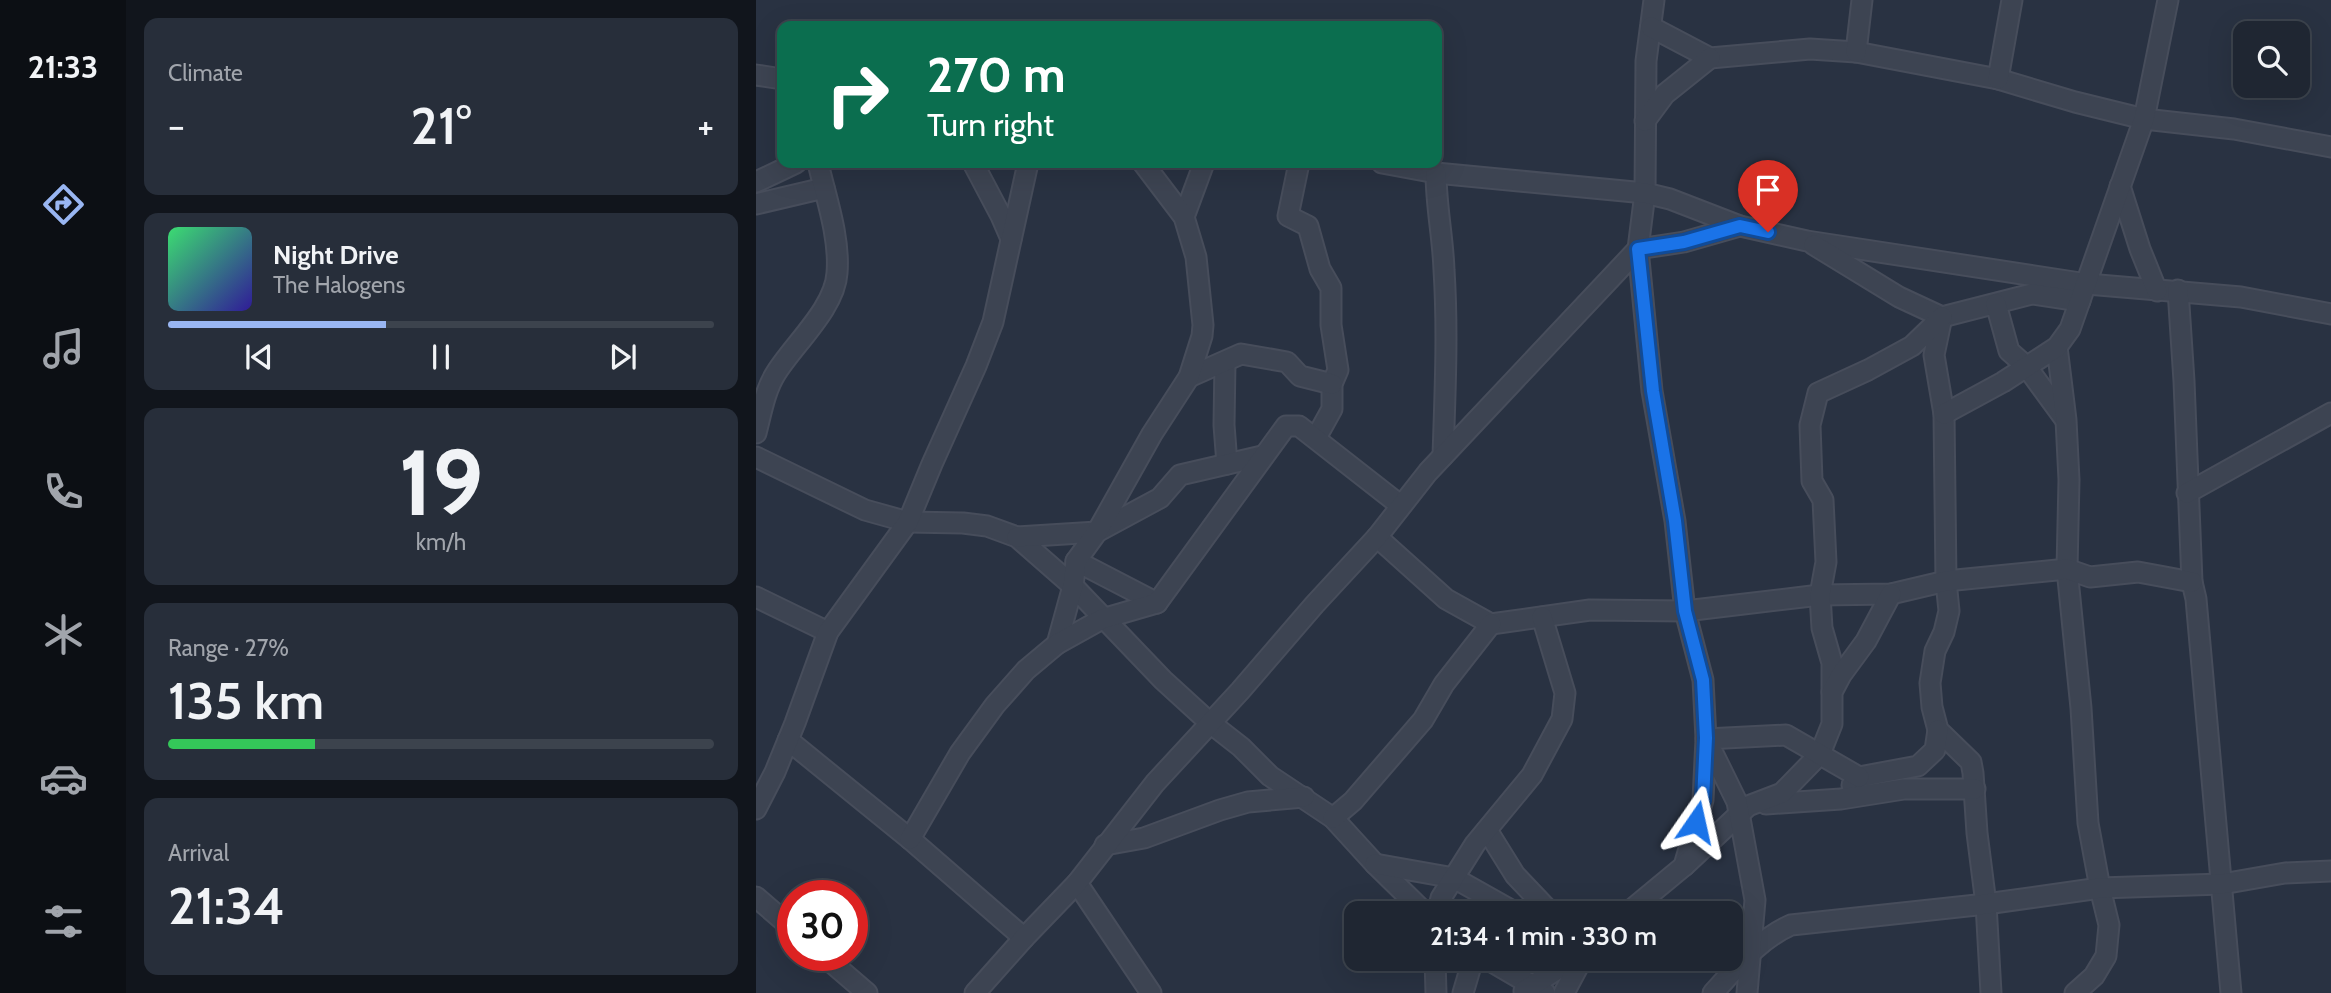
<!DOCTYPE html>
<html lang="en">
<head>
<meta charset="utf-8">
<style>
	body { margin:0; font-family:Cabin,sans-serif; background:#272e3a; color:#f1f3f6; height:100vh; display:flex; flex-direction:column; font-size:26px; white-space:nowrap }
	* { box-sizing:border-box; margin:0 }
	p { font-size:23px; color:#a1a5ac }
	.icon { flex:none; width:38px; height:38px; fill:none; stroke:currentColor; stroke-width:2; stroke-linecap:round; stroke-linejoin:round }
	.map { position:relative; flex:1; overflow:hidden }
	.sheet { display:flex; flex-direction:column; gap:18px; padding:18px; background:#11151c; width:630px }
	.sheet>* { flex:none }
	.hud { position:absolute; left:21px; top:21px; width:665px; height:147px; border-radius:14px; box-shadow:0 7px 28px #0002,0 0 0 2px #3c434d; background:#0b6e4f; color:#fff; overflow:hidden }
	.controls { position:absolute; left:1477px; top:21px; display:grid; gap:14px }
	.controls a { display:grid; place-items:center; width:77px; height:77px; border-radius:14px; background:#1f2632; box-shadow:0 7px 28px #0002,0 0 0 2px #3c434d; font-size:35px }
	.speed { position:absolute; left:21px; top:880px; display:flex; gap:14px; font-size:35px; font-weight:700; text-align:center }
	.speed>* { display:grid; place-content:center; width:91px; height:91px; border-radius:50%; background:#1f2632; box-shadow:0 7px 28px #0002,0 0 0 2px #3c434d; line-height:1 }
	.speed .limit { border:10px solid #d22; background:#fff; color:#111 }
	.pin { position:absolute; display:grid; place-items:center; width:60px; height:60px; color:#fff; margin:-72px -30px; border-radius:50% 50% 50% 0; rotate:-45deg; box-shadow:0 0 7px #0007 }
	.pin .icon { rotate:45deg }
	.me { position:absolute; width:77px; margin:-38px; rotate:11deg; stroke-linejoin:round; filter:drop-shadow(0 0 5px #0008) }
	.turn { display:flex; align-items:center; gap:24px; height:147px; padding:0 35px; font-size:32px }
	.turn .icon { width:91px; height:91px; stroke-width:2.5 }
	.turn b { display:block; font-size:49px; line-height:60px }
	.big { font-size:52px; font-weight:600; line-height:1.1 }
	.sheet .card { flex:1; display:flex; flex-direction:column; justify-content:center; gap:10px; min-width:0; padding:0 24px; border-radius:14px; background:#272e3a }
	.sheet .dial { align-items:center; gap:0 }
	.dial b { font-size:91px; line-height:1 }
	.song { display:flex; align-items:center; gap:21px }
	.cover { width:84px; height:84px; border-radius:10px; background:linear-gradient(135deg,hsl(140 70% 55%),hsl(250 70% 35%)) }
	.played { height:7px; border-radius:4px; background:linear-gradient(90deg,#99b6f2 40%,#3c434d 40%) }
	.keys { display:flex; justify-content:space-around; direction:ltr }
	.heat { display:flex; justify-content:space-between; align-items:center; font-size:38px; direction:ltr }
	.charge { height:10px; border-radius:5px; background:linear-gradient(90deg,#34c759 27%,#3c434d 0) }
	.trip { position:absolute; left:588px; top:901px; width:399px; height:70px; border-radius:14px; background:#1f2632; box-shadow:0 7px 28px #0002,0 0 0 2px #3c434d; font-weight:600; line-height:70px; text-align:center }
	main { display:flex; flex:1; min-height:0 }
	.tab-bar { display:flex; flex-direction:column; width:126px; justify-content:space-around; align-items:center; background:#0c0f14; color:#a1a5ac }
	.tab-bar .icon { width:49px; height:49px }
	.tab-bar .selected { color:#99b6f2 }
	.tab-bar b { font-size:32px; color:#f1f3f6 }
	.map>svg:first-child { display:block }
</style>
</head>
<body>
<main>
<nav class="tab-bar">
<b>21:33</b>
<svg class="icon selected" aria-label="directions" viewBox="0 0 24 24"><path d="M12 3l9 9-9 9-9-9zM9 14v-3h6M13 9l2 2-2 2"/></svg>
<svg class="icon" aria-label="music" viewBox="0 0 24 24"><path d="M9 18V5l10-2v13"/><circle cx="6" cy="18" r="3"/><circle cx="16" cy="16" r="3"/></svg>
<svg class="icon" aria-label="phone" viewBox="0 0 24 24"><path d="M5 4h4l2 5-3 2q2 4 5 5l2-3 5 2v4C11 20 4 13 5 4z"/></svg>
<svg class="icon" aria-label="climate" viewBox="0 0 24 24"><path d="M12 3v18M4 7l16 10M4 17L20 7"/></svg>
<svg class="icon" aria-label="car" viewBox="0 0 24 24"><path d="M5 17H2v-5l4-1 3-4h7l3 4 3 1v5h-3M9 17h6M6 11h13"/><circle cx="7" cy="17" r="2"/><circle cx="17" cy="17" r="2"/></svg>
<svg class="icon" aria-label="filters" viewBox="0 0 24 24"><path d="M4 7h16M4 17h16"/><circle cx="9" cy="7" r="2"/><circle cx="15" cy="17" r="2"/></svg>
</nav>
<section class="sheet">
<div class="card"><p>Climate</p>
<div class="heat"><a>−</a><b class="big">21°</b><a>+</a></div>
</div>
<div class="card">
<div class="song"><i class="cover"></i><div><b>Night Drive</b><p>The Halogens</p></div></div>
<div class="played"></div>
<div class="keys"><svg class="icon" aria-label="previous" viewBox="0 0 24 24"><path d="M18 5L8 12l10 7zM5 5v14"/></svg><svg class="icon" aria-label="pause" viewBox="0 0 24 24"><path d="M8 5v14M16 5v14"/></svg><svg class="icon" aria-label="next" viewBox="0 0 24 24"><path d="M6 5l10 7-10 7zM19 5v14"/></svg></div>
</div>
<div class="card dial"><b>19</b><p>km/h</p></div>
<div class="card"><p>Range · 27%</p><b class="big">135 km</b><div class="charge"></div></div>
<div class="card"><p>Arrival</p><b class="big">21:34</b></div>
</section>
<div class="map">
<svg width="1575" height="993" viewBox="0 0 1575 993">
	<rect width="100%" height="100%" fill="#293242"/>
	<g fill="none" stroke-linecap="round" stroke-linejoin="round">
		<g stroke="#474d5b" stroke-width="23">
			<g id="minor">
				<polyline points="898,0 890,61 889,193 882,249 896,391 919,521 929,611 947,680 950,739 947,800 928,866"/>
				<polyline points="895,27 954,58 1054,49 1100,52 1242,79 1319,102 1388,119 1478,129 1575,147"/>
				<polyline points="1100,52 1106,0"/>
				<polyline points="0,75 26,79"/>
				<polyline points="1242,79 1256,0"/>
				<polyline points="889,121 909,94 954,58"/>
				<polyline points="217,163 245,216 255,239"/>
				<polyline points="543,163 532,216 552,226 564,269 575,288 575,325 582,370 576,384 576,409 560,438"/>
				<polyline points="626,163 680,173 889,193 914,199 984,226 1051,241 1331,284 1485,297 1575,314"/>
				<path d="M680 173C680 206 687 238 688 270 692 332 689 394 687 456"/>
				<polyline points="0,182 40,163"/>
				<polyline points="1364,186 1384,249 1401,291"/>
				<polyline points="0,204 68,188"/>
				<polyline points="428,217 448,163"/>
				<polyline points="1058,245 1143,297 1186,317 1276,294 1324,301"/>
				<polyline points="1422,290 1428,381 1436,582 1440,599 1475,993"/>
				<polyline points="1240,304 1253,351 1270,366 1308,418"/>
				<polyline points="1186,317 1178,355 1188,414 1190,581 1193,611 1188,632 1179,651 1174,683 1176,707 1182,730 1215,762 1217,773 1221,833 1230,904 1235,993"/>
				<polyline points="1301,347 1310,420 1313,480 1311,569 1325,708 1332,823 1344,888 1353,925 1350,956 1338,976 1319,993"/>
				<polyline points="469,362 468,425 471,464"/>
				<polyline points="433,377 485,354 531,362 544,376 576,384"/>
				<polyline points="1188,414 1247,382 1301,347 1314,329 1388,119 1412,0"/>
				<path d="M0 433C5 414 9 390 20 373 38 344 79 308 81 273 84 237 70 198 62 163"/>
				<polyline points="0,457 109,510 152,522 207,523 231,526 261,537 317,586 407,680 453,722 485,747 514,776 577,818 619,864 670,914"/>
				<polyline points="1431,493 1575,413"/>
				<polyline points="261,537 341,532 404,498 424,475 506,456"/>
				<polyline points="621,537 690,599 735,624 834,610 929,611 1064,595 1135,594 1190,581 1311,569 1334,577 1382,572 1436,582"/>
				<polyline points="320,561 401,603"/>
				<polyline points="0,597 72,632"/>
				<polyline points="301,644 317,586 320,561 341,532 396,434 433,377 446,336 447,325 440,257 428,217 387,163"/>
				<polyline points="1076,692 1076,663 1066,628 1064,595 1070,562 1067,500 1056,481 1054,425 1062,393 1112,370 1156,346 1186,317"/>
				<polyline points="32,740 154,839 268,938"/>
				<polyline points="1096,785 1103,777 1162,766 1179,750 1182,730"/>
				<polyline points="1010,804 1085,799 1148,789 1219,789"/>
				<polyline points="0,809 19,772 39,723 72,632 152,522 176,464 220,366 237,322 272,163"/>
				<polyline points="577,818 597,801 667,720 688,684 735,624"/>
				<polyline points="731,830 759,875 796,914"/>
				<polyline points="154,839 204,753 239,705 270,670 301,644 346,619 401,603 530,426 543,426 644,505"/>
				<polyline points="349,845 388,838 464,810 492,802 548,797"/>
				<polyline points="619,864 698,878 762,914"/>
				<polyline points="321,883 395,993"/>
				<polyline points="0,897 37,929"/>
				<polyline points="681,914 685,898 719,844 776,775 806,719 809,693 786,617"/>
				<polyline points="870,914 928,866 992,806 1026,793 1064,754 1076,724 1076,692 1085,675 1110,641 1135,594"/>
				<polyline points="68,956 111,993"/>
				<polyline points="679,959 680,993"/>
				<polyline points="731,959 789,993"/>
				<polyline points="768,991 817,959"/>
				<polyline points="219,993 268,938 321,883 399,783 484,691 559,604 621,537 672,472 882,249 928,242 984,226"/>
				<polyline points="707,993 717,959"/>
				<polyline points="808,993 826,959"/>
				<path d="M957 993C981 967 1003 939 1035 925L1230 904 1344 888 1466 884 1529 873 1575 871"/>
				<polyline points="991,993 999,900 981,802 950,739 1030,735 1103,777"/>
			</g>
		</g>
		<use href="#minor" stroke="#3d4452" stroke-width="19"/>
	</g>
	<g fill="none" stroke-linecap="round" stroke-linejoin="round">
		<g stroke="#114b97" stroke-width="18">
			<polyline id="route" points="940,822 947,800 950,738 947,680 929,611 919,521 897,391 882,249 928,242 984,226 1012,232"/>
		</g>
		<use href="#route" stroke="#1a73e8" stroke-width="12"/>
	</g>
</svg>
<div class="controls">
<a><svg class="icon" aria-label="search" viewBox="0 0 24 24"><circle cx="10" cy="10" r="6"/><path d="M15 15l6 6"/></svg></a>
</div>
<div class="speed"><div class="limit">30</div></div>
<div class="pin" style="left:1012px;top:232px;background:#d93025"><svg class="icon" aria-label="arrive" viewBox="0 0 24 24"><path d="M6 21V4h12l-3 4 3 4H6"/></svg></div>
<svg class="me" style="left:940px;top:822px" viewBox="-20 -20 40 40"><path d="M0-17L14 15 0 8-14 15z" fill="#1a73e8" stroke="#fff" stroke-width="4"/></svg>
<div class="trip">21:34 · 1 min · 330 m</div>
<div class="hud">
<div class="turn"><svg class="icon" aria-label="right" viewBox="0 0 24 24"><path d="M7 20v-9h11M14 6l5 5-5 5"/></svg><div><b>270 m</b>Turn right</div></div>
</div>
</div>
</main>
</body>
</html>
